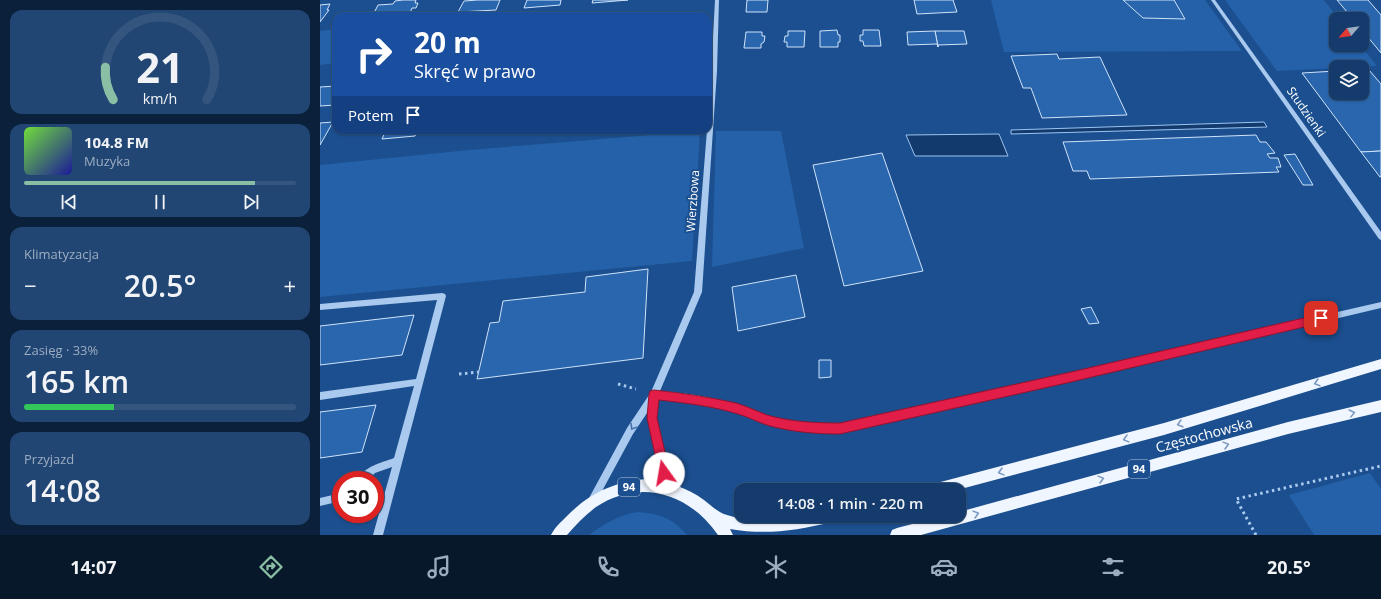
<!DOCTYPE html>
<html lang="pl">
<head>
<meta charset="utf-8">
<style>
	body { margin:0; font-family:"Open Sans",sans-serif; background:#214673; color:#f1f3f6; height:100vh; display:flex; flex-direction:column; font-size:15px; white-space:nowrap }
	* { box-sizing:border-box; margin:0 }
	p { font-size:13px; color:#9dadc1 }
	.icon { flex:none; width:22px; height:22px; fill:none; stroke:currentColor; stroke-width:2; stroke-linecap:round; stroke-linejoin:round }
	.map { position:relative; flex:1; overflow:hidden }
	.details { display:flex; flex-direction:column; gap:10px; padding:10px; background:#0b203b; width:320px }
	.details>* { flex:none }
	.top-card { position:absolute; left:12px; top:12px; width:380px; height:122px; border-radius:12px; box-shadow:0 1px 3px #0004,0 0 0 1px #33557e; background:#1a4fa0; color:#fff; overflow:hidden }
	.needle { width:26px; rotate:242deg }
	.controls { position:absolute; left:1009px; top:12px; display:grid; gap:8px }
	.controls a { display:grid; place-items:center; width:40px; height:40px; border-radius:8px; background:#143b6b; box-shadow:0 1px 3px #0004,0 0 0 1px #33557e; font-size:20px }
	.speed { position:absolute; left:12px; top:471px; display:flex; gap:8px; font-size:20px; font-weight:700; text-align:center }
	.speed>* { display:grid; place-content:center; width:52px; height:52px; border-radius:50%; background:#143b6b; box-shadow:0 1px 3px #0004,0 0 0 1px #33557e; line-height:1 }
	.speed .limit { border:6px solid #d22; background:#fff; color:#111 }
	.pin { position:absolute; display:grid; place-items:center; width:34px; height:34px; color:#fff; margin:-17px; border-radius:8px; box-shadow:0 2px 6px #0006 }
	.me { position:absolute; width:44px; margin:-22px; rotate:347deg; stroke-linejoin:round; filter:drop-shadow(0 0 3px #0008) }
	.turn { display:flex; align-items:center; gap:14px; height:84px; padding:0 16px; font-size:18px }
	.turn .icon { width:52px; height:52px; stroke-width:2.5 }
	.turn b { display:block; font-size:28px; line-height:34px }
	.then { display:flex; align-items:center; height:38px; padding:0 16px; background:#0003; gap:8px; font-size:15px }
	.big { font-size:30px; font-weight:600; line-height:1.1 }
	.details .tile { flex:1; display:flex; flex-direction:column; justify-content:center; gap:6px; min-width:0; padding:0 14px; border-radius:12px; background:#214673 }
	.details .dial { align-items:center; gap:0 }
	.dial svg { height:104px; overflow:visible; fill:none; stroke:#33557e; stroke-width:7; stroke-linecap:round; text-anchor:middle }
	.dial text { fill:#f1f3f6; stroke:none }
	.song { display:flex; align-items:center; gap:12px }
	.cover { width:48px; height:48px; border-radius:6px; background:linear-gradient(135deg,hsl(100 70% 55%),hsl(240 70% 35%)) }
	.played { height:4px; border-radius:2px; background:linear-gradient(90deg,#8abfa5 85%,#33557e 85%) }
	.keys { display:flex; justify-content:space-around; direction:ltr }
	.heat { display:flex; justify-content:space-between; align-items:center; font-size:22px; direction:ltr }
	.charge { height:6px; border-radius:3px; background:linear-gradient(90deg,#34c759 33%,#33557e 0) }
	.trip { position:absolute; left:414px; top:483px; width:232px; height:40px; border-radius:12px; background:#143b6b; box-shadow:0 1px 3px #0004,0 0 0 1px #33557e; font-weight:600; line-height:40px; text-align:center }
	.dock { display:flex; height:64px; justify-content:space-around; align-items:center; background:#08182b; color:#9dadc1 }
	.dock .icon { width:28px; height:28px }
	.dock .current { color:#8abfa5 }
	.dock b { font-size:18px; color:#f1f3f6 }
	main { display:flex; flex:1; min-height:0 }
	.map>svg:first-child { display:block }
</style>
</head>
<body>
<main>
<section class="details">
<div class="tile dial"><svg viewBox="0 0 100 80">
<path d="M14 69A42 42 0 1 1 86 69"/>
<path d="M14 69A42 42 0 0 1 8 44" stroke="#8abfa5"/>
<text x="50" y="56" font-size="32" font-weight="700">21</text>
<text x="50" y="72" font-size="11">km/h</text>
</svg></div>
<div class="tile">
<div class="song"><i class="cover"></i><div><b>104.8 FM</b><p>Muzyka</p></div></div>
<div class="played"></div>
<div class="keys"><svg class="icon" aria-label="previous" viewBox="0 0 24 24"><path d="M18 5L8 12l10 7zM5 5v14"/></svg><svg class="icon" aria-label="pause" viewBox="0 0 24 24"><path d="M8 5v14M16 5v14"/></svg><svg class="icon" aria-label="next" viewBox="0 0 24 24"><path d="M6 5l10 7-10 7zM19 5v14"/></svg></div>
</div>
<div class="tile"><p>Klimatyzacja</p>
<div class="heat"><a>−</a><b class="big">20.5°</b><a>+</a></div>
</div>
<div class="tile"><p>Zasięg · 33%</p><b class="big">165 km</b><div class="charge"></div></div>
<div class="tile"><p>Przyjazd</p><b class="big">14:08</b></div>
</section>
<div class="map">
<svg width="1061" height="535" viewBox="0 0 1061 535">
	<rect width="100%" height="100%" fill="#1b4f8f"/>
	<g fill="#2461a8">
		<polygon points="671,0 885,0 922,51 684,52"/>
		<polygon points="905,0 1004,0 1019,19 1016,19 1016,45 1040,45 1057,66 957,71"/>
		<polygon points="16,29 16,63 0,65 0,31"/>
		<polygon points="380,131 372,261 0,297 0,165 149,150"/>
		<polygon points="396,131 461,131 484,248 392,267"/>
		<polygon points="1050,473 1061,489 1061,535 994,535 969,495"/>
		<path d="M318 512C341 514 352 518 367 535H269C285 523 299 515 318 512Z"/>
	</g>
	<g fill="#123a6d" stroke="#9cc4f0">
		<polygon points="944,122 947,127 691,134 691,130"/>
		<polygon points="679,134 688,156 595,156 586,135"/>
	</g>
	<g fill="#2a66ad" stroke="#cfe3fa">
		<polygon points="83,0 96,0 95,3 98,3 96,8 92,8 90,13 53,15 58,5 73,4 75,1"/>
		<polygon points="158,0 180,0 176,10 138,12 144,1"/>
		<polygon points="207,0 241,0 240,5 204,8"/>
		<polygon points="273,0 308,0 272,3"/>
		<polygon points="427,0 448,0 447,12 426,12"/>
		<polygon points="594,0 633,0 637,12 597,14"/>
		<polygon points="803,0 854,0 865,19 823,18"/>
		<polygon points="1017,0 1048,0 1061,15 1061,53 1042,30 1042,19 1033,19"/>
		<polygon points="10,4 7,10 9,10 0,22 0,5"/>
		<polygon points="517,30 518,35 520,35 520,42 518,42 518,47 500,47 500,31"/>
		<polygon points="543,30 559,30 561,46 544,46 543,41 540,41 540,35 543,35"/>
		<polygon points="468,31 485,31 484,47 467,47 467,42 464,42 465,36 468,36"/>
		<polygon points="615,31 644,31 647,44 618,45 618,47"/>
		<polygon points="615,31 618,47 617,44 588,45 587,32"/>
		<polygon points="426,32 442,32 442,36 445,36 444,42 441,44 441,48 424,48"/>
		<polygon points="737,54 739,59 780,57 807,115 722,118 711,88 703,88 691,56"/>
		<polygon points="1042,70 1049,70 1061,84 1061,151 1041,152 982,73 1016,71 1016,93 1042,93"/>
		<polygon points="16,86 16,105 0,106 0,87"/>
		<polygon points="13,122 0,145 0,123"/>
		<polygon points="66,130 98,130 95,136 62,139"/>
		<polygon points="936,135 940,142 946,142 955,153 947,154 950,158 958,158 961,167 956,167 959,172 770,179 767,171 753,171 743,142"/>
		<polygon points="1061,151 1061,177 1060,177 1041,152"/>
		<polygon points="562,153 603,271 524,286 493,165"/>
		<polygon points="975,154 993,185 983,185 964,155"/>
		<polygon points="328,269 323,358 157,379 170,323 179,322 183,301 265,292 266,277"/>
		<polygon points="476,275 485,317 418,331 412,287"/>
		<polygon points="771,307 779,323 769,324 761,309"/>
		<polygon points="94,315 82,355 0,365 0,326"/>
		<polygon points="499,360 511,360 511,377 499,378"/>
		<polygon points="56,405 42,452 0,458 0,412"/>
	</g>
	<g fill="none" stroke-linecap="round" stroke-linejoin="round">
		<g stroke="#a9c9ee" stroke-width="3" stroke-dasharray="2.5 3.5" stroke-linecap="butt">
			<polyline points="139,374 159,372"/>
			<polyline points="298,384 316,389"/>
			<polyline points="936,535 916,499 1061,466"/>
		</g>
		<g fill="#a9c9ee" fill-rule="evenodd">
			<path d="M395 0H399L397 71 382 292 340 391C366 393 393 397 418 405 431 409 443 415 456 418 477 423 498 424 520 424L751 373 1061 302V308L751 381 520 432C499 432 477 431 456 426 443 423 432 417 419 413 393 404 365 400 338 399L336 418 349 471 362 489 363 492 362 495 359 496 356 495 341 473 328 418 329 410 313 434 275 504 272 505 269 504 268 501 269 498 307 428 331 392 374 292 387 130H388Z"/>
			<polygon points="891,0 895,0 1061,232 1061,240 1059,239"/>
			<path d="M122 293 125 294 126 296 63 535H53L72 467 55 473 48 480H38C44 466 61 463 74 458L94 386 0 400V392L96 379 117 300 0 310V304Z"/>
			<polygon points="21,493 21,501 0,506 0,498"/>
		</g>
		<g fill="#f0f6ff" fill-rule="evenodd">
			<polygon points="1061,359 1061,369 844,435 637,490 607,490 609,486 613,484 844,423"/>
			<polygon points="1061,400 1061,412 968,434 601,535 570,535 572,530 577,528 623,516 639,516 639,512 968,422"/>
			<path d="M327 479C347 482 367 487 384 500 392 506 397 512 407 515 433 524 458 518 483 516 495 515 506 516 517 516L516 521 511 522C477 531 444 535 410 529L413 535H398C369 493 320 478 276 507 265 515 256 525 247 535H231C235 527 241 522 247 516 271 492 294 482 327 479Z"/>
		</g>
	</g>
	<defs><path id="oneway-chevron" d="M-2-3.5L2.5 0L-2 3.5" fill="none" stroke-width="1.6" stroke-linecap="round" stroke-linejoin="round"/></defs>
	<g stroke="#7b9ac1">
		<use href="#oneway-chevron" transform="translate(997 383) rotate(163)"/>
		<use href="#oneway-chevron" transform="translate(1032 413) rotate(-14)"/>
		<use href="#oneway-chevron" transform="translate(860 424) rotate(164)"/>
		<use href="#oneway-chevron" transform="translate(806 439) rotate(165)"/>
		<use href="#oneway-chevron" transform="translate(906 445) rotate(-15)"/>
		<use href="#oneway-chevron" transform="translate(681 472) rotate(165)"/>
		<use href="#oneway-chevron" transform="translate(781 479) rotate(-15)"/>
		<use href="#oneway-chevron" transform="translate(656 514) rotate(-15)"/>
	</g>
	<use stroke="#4674ac" href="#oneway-chevron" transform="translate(313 427) rotate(122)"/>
	<path fill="#e11d48" stroke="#92132f" d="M1001 314 1004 316 1006 318 1004 321 1001 323 751 382 520 434C496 434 473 432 450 426 439 423 429 417 418 414 392 406 365 403 339 400L337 418 350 473 348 477 344 479 341 477 339 473 327 418 329 394 330 391 334 390C362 393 389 397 416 403 426 406 437 411 447 415 471 422 496 423 520 423L751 372Z"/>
	<g text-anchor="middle" stroke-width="4" stroke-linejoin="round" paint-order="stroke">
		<g fill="#1b4f8f" stroke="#bbcadd" stroke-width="1">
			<rect x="808" y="460" width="22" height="18" rx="3"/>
			<rect x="298" y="478" width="22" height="18" rx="3"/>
		</g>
		<g font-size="11" font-weight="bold" fill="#fff">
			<text x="819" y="473">94</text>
			<text x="309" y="491">94</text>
		</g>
		<g font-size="12" fill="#fff" stroke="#1b4f8f">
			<text transform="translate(986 112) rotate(55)" y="4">Studzienki</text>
			<text transform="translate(373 201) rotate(-86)" y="4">Wierzbowa</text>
		</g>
		<g font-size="14" fill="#fff" stroke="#1b4f8f">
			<text transform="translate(884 435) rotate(-15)" y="5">Częstochowska</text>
		</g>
	</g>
</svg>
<div class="controls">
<a><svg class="needle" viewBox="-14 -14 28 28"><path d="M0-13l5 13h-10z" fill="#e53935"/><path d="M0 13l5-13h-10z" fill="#9dadc1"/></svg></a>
<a><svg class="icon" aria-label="layers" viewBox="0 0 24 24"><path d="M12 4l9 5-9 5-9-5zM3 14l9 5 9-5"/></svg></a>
</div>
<div class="speed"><div class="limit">30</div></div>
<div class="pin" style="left:1001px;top:318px;background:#d93025"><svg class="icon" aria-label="arrive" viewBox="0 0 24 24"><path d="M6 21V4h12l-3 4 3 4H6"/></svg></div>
<svg class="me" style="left:344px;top:473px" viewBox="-20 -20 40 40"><circle r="19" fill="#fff"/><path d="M0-13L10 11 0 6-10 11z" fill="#e11d48"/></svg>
<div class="trip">14:08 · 1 min · 220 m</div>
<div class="top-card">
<div class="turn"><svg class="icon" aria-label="right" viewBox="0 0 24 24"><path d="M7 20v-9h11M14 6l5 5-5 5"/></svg><div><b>20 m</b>Skręć w prawo</div></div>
<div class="then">Potem<svg class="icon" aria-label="arrive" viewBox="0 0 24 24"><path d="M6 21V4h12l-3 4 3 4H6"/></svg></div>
</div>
</div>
</main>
<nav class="dock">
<b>14:07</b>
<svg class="icon current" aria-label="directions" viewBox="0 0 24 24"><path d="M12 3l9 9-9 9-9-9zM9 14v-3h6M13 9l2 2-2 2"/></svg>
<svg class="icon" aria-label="music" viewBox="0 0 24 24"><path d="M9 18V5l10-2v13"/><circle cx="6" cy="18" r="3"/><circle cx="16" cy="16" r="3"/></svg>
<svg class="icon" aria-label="phone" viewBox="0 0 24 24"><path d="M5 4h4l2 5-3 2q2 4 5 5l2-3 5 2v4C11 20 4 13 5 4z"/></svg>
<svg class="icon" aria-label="climate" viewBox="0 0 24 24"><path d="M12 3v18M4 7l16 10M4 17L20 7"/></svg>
<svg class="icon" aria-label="car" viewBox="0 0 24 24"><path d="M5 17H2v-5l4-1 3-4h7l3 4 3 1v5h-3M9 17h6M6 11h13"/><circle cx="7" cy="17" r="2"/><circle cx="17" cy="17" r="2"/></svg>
<svg class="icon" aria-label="filters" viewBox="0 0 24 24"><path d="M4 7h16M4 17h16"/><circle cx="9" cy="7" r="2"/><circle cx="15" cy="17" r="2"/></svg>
<b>20.5°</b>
</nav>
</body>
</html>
